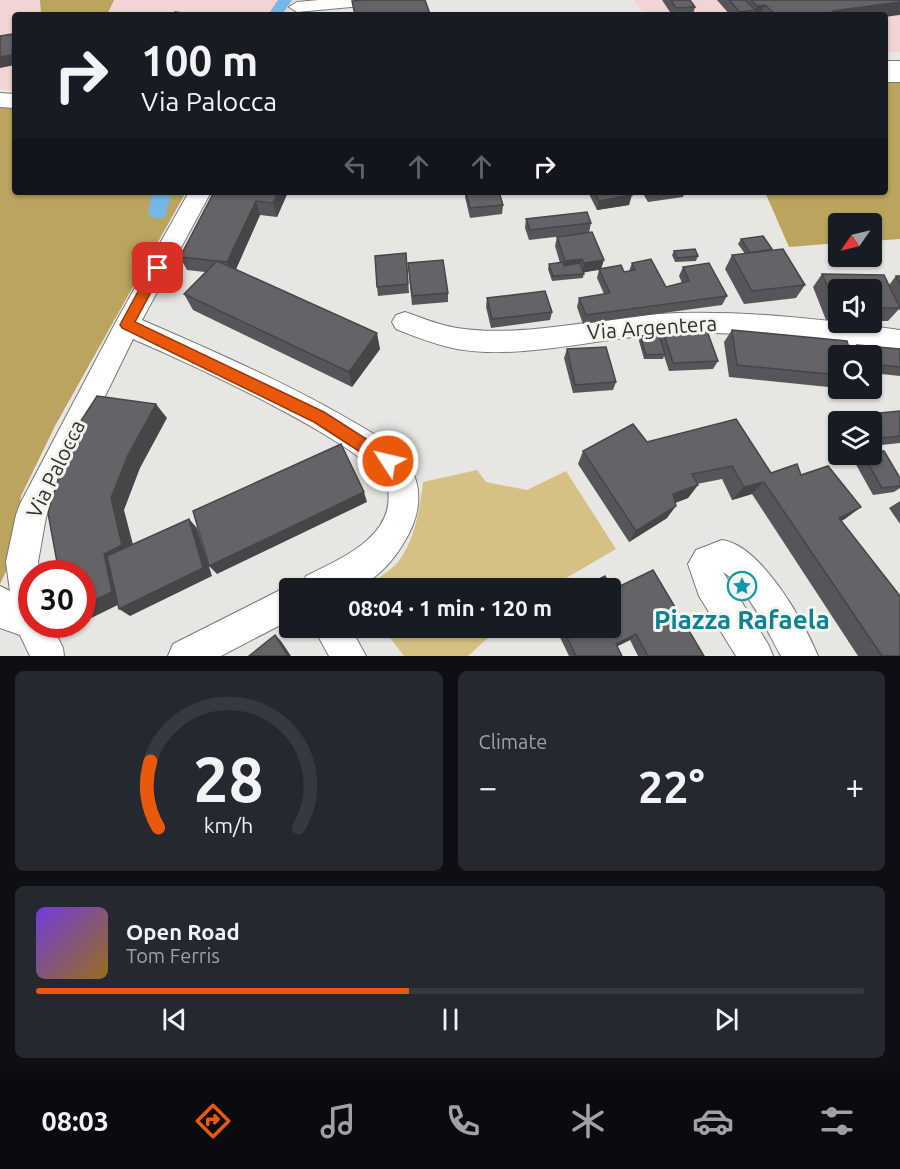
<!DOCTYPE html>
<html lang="en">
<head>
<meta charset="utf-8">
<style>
	body { margin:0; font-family:Ubuntu,sans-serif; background:#242831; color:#f1f3f6; height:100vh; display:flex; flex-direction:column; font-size:22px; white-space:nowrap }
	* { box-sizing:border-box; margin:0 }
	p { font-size:20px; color:#9ea1a6 }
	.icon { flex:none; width:33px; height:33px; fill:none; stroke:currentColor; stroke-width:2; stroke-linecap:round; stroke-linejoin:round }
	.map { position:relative; height:656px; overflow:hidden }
	.drawer { display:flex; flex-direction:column; gap:15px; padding:15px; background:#0d0f14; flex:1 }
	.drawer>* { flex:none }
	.hud { position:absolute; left:12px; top:12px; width:876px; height:183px; border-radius:6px; box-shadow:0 2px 4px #0004; background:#171b24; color:#f1f3f6; overflow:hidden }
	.needle { width:39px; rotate:236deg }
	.controls { position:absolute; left:828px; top:213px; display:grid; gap:12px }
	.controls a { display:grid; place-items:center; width:54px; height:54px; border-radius:6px; background:#171b24; box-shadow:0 2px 4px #0004; font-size:30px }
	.speed { position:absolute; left:18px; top:560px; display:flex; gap:12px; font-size:30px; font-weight:700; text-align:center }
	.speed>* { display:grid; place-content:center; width:78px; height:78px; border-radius:50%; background:#171b24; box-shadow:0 2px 4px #0004; line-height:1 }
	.speed .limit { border:9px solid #d22; background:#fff; color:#111 }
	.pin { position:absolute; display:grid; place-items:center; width:51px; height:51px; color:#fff; margin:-26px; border-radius:12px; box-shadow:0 3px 9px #0006 }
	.me { position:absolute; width:66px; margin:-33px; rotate:305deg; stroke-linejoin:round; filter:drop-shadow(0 0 4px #0008) }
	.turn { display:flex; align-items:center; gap:21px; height:126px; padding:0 30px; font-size:27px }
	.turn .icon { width:78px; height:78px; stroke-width:2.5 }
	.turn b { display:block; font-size:42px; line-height:51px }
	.lanes { display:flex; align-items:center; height:57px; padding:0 30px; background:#0003; justify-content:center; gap:30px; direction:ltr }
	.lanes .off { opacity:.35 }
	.big { font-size:45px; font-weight:600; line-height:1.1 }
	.drawer .tile { flex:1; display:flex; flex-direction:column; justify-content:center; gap:9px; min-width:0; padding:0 21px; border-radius:9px; background:#242831 }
	.drawer .dial { align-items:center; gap:0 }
	.dial svg { height:156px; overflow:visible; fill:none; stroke:#363941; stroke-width:7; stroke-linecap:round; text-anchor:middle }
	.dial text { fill:#f1f3f6; stroke:none }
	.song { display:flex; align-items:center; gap:18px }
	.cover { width:72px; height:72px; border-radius:9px; background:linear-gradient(135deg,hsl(260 70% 55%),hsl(40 70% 35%)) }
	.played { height:6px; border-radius:3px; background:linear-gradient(90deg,#ea580c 45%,#363941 45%) }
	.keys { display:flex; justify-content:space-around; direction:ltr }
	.heat { display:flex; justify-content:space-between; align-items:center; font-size:33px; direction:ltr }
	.drawer .tiles { flex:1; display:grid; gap:15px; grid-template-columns:1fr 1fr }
	.tile:last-child { grid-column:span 2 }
	.trip { position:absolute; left:279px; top:578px; width:342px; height:60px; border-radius:6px; background:#171b24; box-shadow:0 2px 4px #0004; font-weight:600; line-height:60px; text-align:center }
	.dock { display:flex; height:96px; justify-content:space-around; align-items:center; background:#090b0e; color:#9ea1a6 }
	.dock .icon { width:42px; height:42px }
	.dock .active { color:#ea580c }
	.dock b { font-size:27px; color:#f1f3f6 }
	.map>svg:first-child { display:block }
</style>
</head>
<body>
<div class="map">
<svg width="900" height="656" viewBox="0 0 900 656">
	<rect width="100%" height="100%" fill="#e8e6e2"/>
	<g fill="#f0d5d4">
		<polygon points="0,0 40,0 41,15 15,15 15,90 0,89"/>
		<polygon points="114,0 296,0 287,15 107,15"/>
		<polygon points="634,0 900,0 900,52 885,53 885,15 645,15"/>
	</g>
	<g fill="#d5c183">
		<path d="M477 470 486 482 527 490 566 471 616 549 549 588H364C375 580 389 572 398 562 415 540 420 508 423 482Z"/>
		<polygon points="382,627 500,627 468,656 404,656"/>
	</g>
	<g fill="#baa45e">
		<polygon points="40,0 114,0 107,15 41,15"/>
		<polygon points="885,81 900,81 900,239 872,241 872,224 838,224 838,243 789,247 765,192 885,192"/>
		<polygon points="15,94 15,192 186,192 55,426 21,496 8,567 0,584 0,107"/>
	</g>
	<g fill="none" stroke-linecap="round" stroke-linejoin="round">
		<g fill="#74b8e3" fill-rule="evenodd">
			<polygon points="278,0 292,0 282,15 268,15"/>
			<polygon points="152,192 172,192 165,217 158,219 151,217 148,212"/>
		</g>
		<g stroke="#797874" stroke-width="2">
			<g id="minor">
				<polygon points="319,0 381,0 373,5 297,12 289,7 297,2"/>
				<rect x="885" y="61" width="15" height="10"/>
				<path d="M189 192H211L142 320C211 350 280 380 345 417 367 430 396 444 410 467 425 492 418 521 403 544 393 561 372 585 352 588 336 590 318 588 302 588L306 576C340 559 395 537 388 490 383 450 175 357 133 339L46 517 38 562 40 573H32V624H51L63 648 64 656H30L20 635 0 628V586L10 591 6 562 16 515 20 504 118 318Z"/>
				<path d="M405 312C422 318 439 325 457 328 526 339 608 315 679 313 753 311 827 320 900 330V352C826 341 753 331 678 333 608 335 525 361 457 349 436 345 416 337 396 329L392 322 396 315Z"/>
				<path d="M722 540C761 545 804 622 818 656H781C767 631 748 588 723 572L768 644 773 656H736L699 596 688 564 696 550Z"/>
				<polygon points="290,585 296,588 290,588 290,620 221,656 168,656 173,644"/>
				<polygon points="313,627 350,627 366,656 329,656"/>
			</g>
		</g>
		<g stroke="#797874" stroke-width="2">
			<g id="major">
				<rect x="885" y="68" width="15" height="14"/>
				<polygon points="0,93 15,94 15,108 0,107"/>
			</g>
		</g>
		<use href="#minor" fill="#fff" fill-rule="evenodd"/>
		<use href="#major" fill="#fff" fill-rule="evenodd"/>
	</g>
	<g fill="#575559">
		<polygon points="662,0 690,0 695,7 693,15 672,15"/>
		<polygon points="717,0 900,0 900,15 730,15"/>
		<polygon points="214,192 288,192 277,217 260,215 236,269 380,349 352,387 193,310 184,294 205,272 187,270 180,257"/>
		<polygon points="465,192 499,192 503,205 502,214 470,218 465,197"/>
		<polygon points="588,192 630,192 629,205 597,210"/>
		<polygon points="642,192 685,192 683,197 648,202"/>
		<polygon points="526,219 591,223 589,233 529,240 525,228"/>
		<polygon points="557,237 601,268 624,272 629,271 632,263 666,287 682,283 679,276 683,267 727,296 722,305 583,324 577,307 579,298 604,294 597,278 599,270 584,272 583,278 552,281 548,269 549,264 560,263 555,246"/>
		<polygon points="741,239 771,251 805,285 796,298 744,304 725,269 732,255 745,254 738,244"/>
		<polygon points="674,251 698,256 696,261 675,262 672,255"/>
		<polygon points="406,253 409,293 378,296 377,287"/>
		<polygon points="408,263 448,293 448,302 412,305"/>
		<polygon points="822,274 889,285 896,276 900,276 900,311 899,309 888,321 872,321 872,290 838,290 838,320 826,320 813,287"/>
		<polygon points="487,298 552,312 550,320 491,328 486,307"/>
		<polygon points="732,330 851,353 857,345 900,349 900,376 872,373 872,356 838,356 838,388 729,377 724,342"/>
		<polygon points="663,331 718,361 713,369 669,371 664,356 663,359 644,359 639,341 640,336 660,337"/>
		<polygon points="567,349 616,382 613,390 573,393 564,358"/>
		<polygon points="900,411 900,443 872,446 872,422 853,422 860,415"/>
		<polygon points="647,442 771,473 801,475 861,507 841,521 900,656 858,656 752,494 732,500 722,479 697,484 698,485 688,498 675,503 667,518 629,542 578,464 583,451"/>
		<polygon points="862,454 872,454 900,478 900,488 894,492 873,495 854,461"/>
		<polygon points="900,501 900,524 889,508"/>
		<polygon points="612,590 704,656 638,656 630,640 617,646 622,656 569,656 555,627 610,627"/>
	</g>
	<g fill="#474548">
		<polygon points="900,2 899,15 885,17 885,15 827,15 833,11"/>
		<polygon points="765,5 761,15 754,15 757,6"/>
		<polygon points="13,34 15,37 15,65 0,68 0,57"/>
		<polygon points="278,192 288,192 277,217 273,203"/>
		<polygon points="632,195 629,205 597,210 599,201"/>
		<polygon points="256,201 260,215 233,276 227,262"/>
		<polygon points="582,259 579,268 563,271 565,261"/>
		<polygon points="604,260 601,269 582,273 584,263"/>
		<polygon points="377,333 380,349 352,387 349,372"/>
		<polygon points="156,404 167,418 140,468 124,510 136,556 126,601 83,622 82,622 82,606 104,554 111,498 128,455"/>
		<polygon points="764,482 752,494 732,500 744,487"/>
		<polygon points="698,485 688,498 664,507 673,494"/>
		<polygon points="364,492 367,502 217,574 209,566"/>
		<polygon points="676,506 667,518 629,542 636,531"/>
		<polygon points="861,507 845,519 824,530 839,518"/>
		<polygon points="189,519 197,528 212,576 130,616 119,609"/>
		<polygon points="636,634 630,640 610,650 616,644"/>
		<polygon points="275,635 281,641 291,656 288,656"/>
	</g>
	<g fill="#656367" stroke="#474548" stroke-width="1.5">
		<polygon points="365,0 425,0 430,14 420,15 355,15 352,1"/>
		<polygon points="671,0 690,0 695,7 676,8"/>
		<polygon points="729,0 745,0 756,10 740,12"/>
		<polygon points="751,0 900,0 900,2 833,11 827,15 776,15 765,5 757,6"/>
		<polygon points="175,12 183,13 182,15 174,15"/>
		<polygon points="13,34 12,55 0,57 0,36"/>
		<polygon points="214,192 278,192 273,203 256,201 227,262 180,257"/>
		<polygon points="466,192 499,192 503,205 470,208"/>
		<polygon points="595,192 630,192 632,195 599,201"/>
		<polygon points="587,212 591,223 530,230 526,219"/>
		<polygon points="592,232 604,260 584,263 582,259 565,261 557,237"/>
		<polygon points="763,236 772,249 750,253 741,239"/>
		<polygon points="695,249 698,256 677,258 674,251"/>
		<polygon points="783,249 805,285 752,291 732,255"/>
		<polygon points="406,253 408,284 377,287 375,256"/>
		<polygon points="651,259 666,287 689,281 683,267 709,263 727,296 586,315 579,298 610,293 599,269 621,265 624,272 635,270 632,263"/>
		<polygon points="443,260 448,293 412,296 408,263"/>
		<polygon points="217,261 377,333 349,372 184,294"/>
		<polygon points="563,262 564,266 580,263 584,274 553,276 549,264"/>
		<polygon points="822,274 884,275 900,308 872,308 872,290 838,290 838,307 836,307"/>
		<polygon points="896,276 900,276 900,285"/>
		<polygon points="545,291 552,312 492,319 487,298"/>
		<polygon points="706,328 718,361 673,363 663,331"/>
		<polygon points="732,330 847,341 851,356 838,356 838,375 737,365"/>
		<polygon points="659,335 665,354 646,355 640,336"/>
		<polygon points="857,345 900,349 900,367 872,364 872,356 860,356"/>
		<polygon points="606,347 616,382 575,385 567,349"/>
		<polygon points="97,396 156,404 128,455 111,498 122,545 104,554 112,592 82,606 82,573 59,573 48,513 71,436"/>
		<polygon points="900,411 900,436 873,439 872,436 872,422 864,422 860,415"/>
		<polygon points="736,419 771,473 797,464 801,475 828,466 861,507 839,518 900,596 900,656 882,656 764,482 744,487 732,466 692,474 698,485 673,494 676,506 636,531 583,451 633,424 647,442"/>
		<polygon points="341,444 364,492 209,566 193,511"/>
		<polygon points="884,451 900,478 900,486 882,488 863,454 872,454 872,452"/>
		<polygon points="189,519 203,568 119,609 107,556"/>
		<polygon points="653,570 704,656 648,656 636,634 616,644 622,656 576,656 562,627 610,627 610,588 581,588 605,576 612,590"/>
		<polygon points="275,635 288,656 249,656"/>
	</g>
	<polygon fill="#ea580c" stroke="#983908" stroke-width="1.5" points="158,263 164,268 135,322 324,412 393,456 396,461 393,466 388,468 382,466 314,422 122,328 120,325 122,321 153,264"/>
	<defs>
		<g id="sight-ring" transform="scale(1.5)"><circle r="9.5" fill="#f5f4ef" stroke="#0f9aa8" stroke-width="1.5"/><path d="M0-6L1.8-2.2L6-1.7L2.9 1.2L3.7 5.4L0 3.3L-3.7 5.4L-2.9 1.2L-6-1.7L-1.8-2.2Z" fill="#0f9aa8"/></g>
	</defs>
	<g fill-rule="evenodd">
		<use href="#sight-ring" x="742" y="586"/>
	</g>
	<g text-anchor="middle" stroke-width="6" stroke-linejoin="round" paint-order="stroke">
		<g font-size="21" fill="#30302e" stroke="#f5f4ef">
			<text transform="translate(652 328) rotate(-4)" y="7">Via Argentera</text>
			<text transform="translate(56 469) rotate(-64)" y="7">Via Palocca</text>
		</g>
		<g font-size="26" font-weight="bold" fill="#0d838f" stroke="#f5f4ef">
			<text x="742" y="629">Piazza Rafaela</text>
		</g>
	</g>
</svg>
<div class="controls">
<a><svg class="needle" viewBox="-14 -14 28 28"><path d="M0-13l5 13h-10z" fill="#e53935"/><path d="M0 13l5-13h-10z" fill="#9ea1a6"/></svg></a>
<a><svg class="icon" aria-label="sound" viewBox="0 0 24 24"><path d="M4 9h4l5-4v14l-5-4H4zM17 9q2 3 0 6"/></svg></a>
<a><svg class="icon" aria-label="search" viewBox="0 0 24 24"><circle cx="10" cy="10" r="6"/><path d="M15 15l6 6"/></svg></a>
<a><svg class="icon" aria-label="layers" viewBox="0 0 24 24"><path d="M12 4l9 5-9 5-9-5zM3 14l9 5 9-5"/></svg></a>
</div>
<div class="speed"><div class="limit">30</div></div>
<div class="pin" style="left:158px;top:268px;background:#d93025"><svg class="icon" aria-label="arrive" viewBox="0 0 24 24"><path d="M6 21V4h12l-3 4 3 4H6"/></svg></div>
<svg class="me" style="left:388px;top:461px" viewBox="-20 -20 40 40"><circle r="17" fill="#ea580c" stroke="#fff" stroke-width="3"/><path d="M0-11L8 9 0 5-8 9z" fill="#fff"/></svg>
<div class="trip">08:04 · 1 min · 120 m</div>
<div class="hud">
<div class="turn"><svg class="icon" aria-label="right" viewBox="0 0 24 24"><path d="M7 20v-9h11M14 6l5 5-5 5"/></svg><div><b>100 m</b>Via Palocca</div></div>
<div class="lanes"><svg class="icon off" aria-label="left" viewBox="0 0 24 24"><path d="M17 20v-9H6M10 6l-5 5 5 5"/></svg><svg class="icon off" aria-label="ahead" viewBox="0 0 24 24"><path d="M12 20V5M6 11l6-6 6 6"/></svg><svg class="icon off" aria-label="ahead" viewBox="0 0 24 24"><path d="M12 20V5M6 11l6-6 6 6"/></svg><svg class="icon" aria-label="right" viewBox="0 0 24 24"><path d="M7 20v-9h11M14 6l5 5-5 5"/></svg></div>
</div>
</div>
<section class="drawer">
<div class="tiles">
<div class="tile dial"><svg viewBox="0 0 100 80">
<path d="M14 69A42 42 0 1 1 86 69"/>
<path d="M14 69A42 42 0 0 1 10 35" stroke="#ea580c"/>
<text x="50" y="56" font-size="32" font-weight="700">28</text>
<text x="50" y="72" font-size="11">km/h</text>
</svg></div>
<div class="tile"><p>Climate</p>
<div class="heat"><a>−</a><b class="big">22°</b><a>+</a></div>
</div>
<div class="tile">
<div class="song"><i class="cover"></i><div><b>Open Road</b><p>Tom Ferris</p></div></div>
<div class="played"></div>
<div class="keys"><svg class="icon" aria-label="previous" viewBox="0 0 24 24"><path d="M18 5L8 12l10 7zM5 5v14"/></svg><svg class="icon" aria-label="pause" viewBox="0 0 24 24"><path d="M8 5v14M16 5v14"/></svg><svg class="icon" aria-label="next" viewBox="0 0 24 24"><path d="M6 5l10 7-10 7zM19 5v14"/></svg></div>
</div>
</div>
</section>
<nav class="dock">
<b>08:03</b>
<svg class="icon active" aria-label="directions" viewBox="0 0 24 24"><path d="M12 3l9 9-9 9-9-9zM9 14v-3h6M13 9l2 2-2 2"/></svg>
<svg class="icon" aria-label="music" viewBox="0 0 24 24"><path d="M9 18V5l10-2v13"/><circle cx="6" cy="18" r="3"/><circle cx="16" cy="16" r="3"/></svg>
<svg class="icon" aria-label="phone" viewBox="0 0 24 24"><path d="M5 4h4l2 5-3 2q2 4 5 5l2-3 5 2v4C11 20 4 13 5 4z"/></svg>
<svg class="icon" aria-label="climate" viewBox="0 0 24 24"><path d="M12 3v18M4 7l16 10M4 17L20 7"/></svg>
<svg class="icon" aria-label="car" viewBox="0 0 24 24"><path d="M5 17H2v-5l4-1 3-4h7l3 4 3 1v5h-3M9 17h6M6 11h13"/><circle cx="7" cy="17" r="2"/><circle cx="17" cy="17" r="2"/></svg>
<svg class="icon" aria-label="filters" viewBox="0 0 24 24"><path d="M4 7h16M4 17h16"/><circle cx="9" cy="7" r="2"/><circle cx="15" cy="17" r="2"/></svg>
</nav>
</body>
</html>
